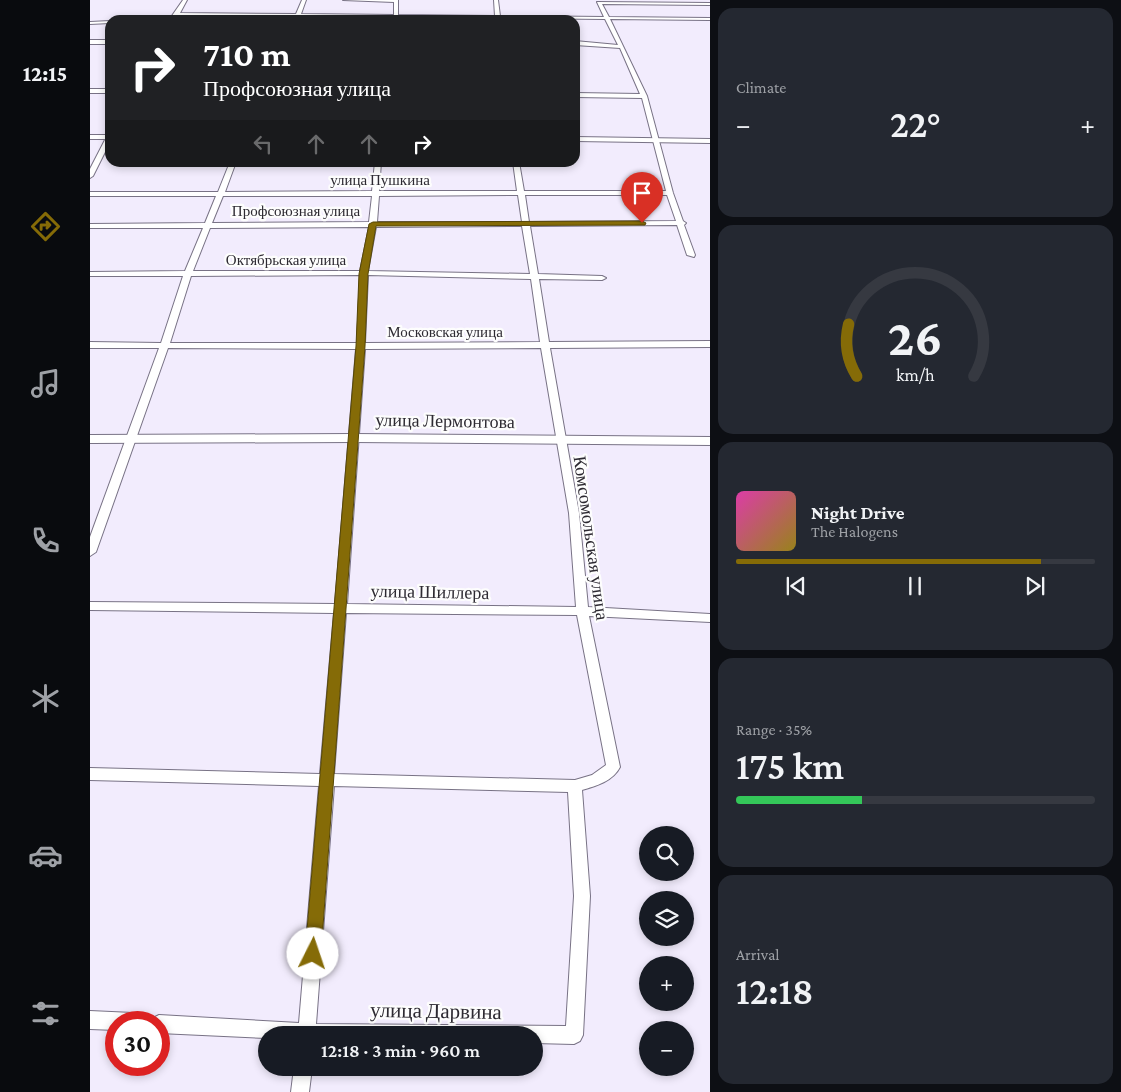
<!DOCTYPE html>
<html lang="en">
<head>
<meta charset="utf-8">
<style>
	body { margin:0; font-family:"Crimson Pro",serif; background:#242831; color:#f1f3f6; height:100vh; display:flex; flex-direction:column; font-size:19px; white-space:nowrap }
	* { box-sizing:border-box; margin:0 }
	p { font-size:16px; color:#9ea1a6 }
	.icon { flex:none; width:28px; height:28px; fill:none; stroke:currentColor; stroke-width:2; stroke-linecap:round; stroke-linejoin:round }
	.map { position:relative; flex:1; overflow:hidden }
	.side { display:flex; flex-direction:column; gap:8px; padding:8px; background:#0d0f14; width:411px }
	.side>* { flex:none }
	.hud { position:absolute; left:15px; top:15px; width:475px; height:152px; border-radius:15px; box-shadow:0 2px 8px #0003; background:#202124; color:#fff; overflow:hidden }
	.fabs { position:absolute; left:549px; top:826px; display:grid; gap:10px }
	.fabs a { display:grid; place-items:center; width:55px; height:55px; border-radius:50%; background:#171b24; box-shadow:0 2px 8px #0003; font-size:25px }
	.speed { position:absolute; left:15px; top:1011px; display:flex; gap:10px; font-size:25px; font-weight:700; text-align:center }
	.speed>* { display:grid; place-content:center; width:65px; height:65px; border-radius:50%; background:#171b24; box-shadow:0 2px 8px #0003; line-height:1 }
	.speed .limit { border:8px solid #d22; background:#fff; color:#111 }
	.pin { position:absolute; display:grid; place-items:center; width:42px; height:42px; color:#fff; margin:-51px -21px; border-radius:50% 50% 50% 0; rotate:-45deg; box-shadow:0 0 5px #0007 }
	.pin .icon { rotate:45deg }
	.me { position:absolute; width:55px; margin:-28px; rotate:4deg; stroke-linejoin:round; filter:drop-shadow(0 0 4px #0008) }
	.turn { display:flex; align-items:center; gap:18px; height:105px; padding:0 15px; font-size:22px }
	.turn .icon { width:65px; height:65px; stroke-width:2.5 }
	.turn b { display:block; font-size:35px; line-height:42px }
	.lanes { display:flex; align-items:center; height:48px; padding:0 15px; background:#0003; justify-content:center; gap:25px; direction:ltr }
	.lanes .off { opacity:.35 }
	.big { font-size:38px; font-weight:600; line-height:1.1 }
	.side .widget { flex:1; display:flex; flex-direction:column; justify-content:center; gap:8px; min-width:0; padding:0 18px; border-radius:15px; background:#242831 }
	.side .dial { align-items:center; gap:0 }
	.dial svg { height:130px; overflow:visible; fill:none; stroke:#363941; stroke-width:7; stroke-linecap:round; text-anchor:middle }
	.dial text { fill:#f1f3f6; stroke:none }
	.song { display:flex; align-items:center; gap:15px }
	.cover { width:60px; height:60px; border-radius:8px; background:linear-gradient(135deg,hsl(320 70% 55%),hsl(50 70% 35%)) }
	.played { height:5px; border-radius:2px; background:linear-gradient(90deg,#856b07 85%,#363941 85%) }
	.keys { display:flex; justify-content:space-around; direction:ltr }
	.heat { display:flex; justify-content:space-between; align-items:center; font-size:28px; direction:ltr }
	.charge { height:8px; border-radius:4px; background:linear-gradient(90deg,#34c759 35%,#363941 0) }
	.trip { position:absolute; left:168px; top:1026px; width:285px; height:50px; border-radius:25px; background:#171b24; box-shadow:0 2px 8px #0003; font-weight:600; line-height:50px; text-align:center }
	main { display:flex; flex:1; min-height:0 }
	.menu { display:flex; flex-direction:column; width:90px; justify-content:space-around; align-items:center; background:#090b0e; color:#9ea1a6 }
	.menu .icon { width:35px; height:35px }
	.menu .on { color:#856b07 }
	.menu b { font-size:22px; color:#f1f3f6 }
	.map>svg:first-child { display:block }
</style>
</head>
<body>
<main>
<nav class="menu">
<b>12:15</b>
<svg class="icon on" aria-label="directions" viewBox="0 0 24 24"><path d="M12 3l9 9-9 9-9-9zM9 14v-3h6M13 9l2 2-2 2"/></svg>
<svg class="icon" aria-label="music" viewBox="0 0 24 24"><path d="M9 18V5l10-2v13"/><circle cx="6" cy="18" r="3"/><circle cx="16" cy="16" r="3"/></svg>
<svg class="icon" aria-label="phone" viewBox="0 0 24 24"><path d="M5 4h4l2 5-3 2q2 4 5 5l2-3 5 2v4C11 20 4 13 5 4z"/></svg>
<svg class="icon" aria-label="climate" viewBox="0 0 24 24"><path d="M12 3v18M4 7l16 10M4 17L20 7"/></svg>
<svg class="icon" aria-label="car" viewBox="0 0 24 24"><path d="M5 17H2v-5l4-1 3-4h7l3 4 3 1v5h-3M9 17h6M6 11h13"/><circle cx="7" cy="17" r="2"/><circle cx="17" cy="17" r="2"/></svg>
<svg class="icon" aria-label="filters" viewBox="0 0 24 24"><path d="M4 7h16M4 17h16"/><circle cx="9" cy="7" r="2"/><circle cx="15" cy="17" r="2"/></svg>
</nav>
<div class="map">
<svg width="620" height="1092" viewBox="0 0 620 1092">
	<rect width="100%" height="100%" fill="#f2ecfd"/>
	<g fill="none" stroke-linecap="round" stroke-linejoin="round">
		<g stroke="#787285" stroke-width="2">
			<g id="minor">
				<path d="M93 0H97L90 13 206 14 212 0H216L211 14 304 15V2L253 0H308V15L405 16 404 0H408L410 16 514 17 507 2 620 3V5L512 4 519 17 620 18V20L520 19 557 96 583 193 593 221 596 223 594 225 605 255 604 257 597 255 587 225 440 226 448 274 512 276 516 278 512 280 449 279 459 342 620 341V347L460 348 489 513 498 607 620 614V622L499 616 530 767C523 781 506 786 492 790L500 896 493 1035 490 1041 484 1044 444 1043V1035H176V1038L69 1033V1022H61L63 1018 69 1015 209 1023 229 786 0 780V768L230 774 244 613 0 610V602L245 604 266 349 78 348 6 552 0 556V537L69 348H0V342L71 343 93 276H0V272L95 271 113 228H0V224L115 223 126 196H0V192H128L140 162H146L135 192 282 191 285 162H291L289 191H427L423 162H429L434 191H576L552 98 485 97V93L550 94 530 48 485 45V41L528 45 515 19 410 18V20H406L405 18H308V20H304V17H209L208 20H204L205 17 88 15 84 20H79ZM428 195 432 222H287L289 196ZM435 195H577L586 221 439 222ZM133 196H282L279 222 122 223ZM432 226 440 274 278 271 286 227ZM279 227 270 271H103L120 228ZM270 275 267 343H80L101 276ZM278 275 441 279 450 342 275 343ZM451 348 479 513 486 607 257 604 275 349ZM256 613 487 615 516 765 502 775 485 780 244 774ZM244 786 478 792 484 896 476 1026 226 1024Z"/>
				<polygon points="20,21 20,23 0,24 0,22"/>
				<rect x="0" y="40" width="20" height="4"/>
				<rect x="0" y="89" width="20" height="4"/>
				<polygon points="20,134 20,142 3,176 0,178 0,169 17,136"/>
				<polygon points="0,1011 43,1013 49,1016 52,1022 26,1022 26,1030 0,1029"/>
				<polygon points="204,1068 222,1068 219,1092 201,1092"/>
			</g>
		</g>
		<g stroke="#787285" stroke-width="2">
			<g id="tertiary">
				<rect x="0" y="135" width="20" height="4"/>
				<polygon points="485,137 620,139 620,143 485,141"/>
				<polygon points="264,434 620,437 620,445 264,442 0,443 0,435"/>
			</g>
		</g>
		<use href="#minor" fill="#fff" fill-rule="evenodd"/>
		<use href="#tertiary" fill="#fff" fill-rule="evenodd"/>
	</g>
	<polygon fill="#856b07" stroke="#564605" points="552,221 556,223 555,225 286,226 278,274 275,346 231,954 229,959 223,962 217,959 215,954 266,346 269,274 279,224 283,222"/>
	<g text-anchor="middle" stroke-width="4.5" stroke-linejoin="round" paint-order="stroke">
		<g font-size="15" fill="#2d2a32" stroke="#fdfdfd">
			<text x="290" y="185">улица Пушкина</text>
			<text x="206" y="216">Профсоюзная улица</text>
			<text x="196" y="265">Октябрьская улица</text>
			<text x="355" y="337">Московская улица</text>
		</g>
		<g font-size="18" fill="#2d2a32" stroke="#fdfdfd">
			<text transform="translate(355 421) rotate(1)" y="6">улица Лермонтова</text>
			<text transform="translate(501 538) rotate(82)" y="6">Комсомольская улица</text>
			<text transform="translate(340 592) rotate(1)" y="6">улица Шиллера</text>
		</g>
		<g font-size="21" fill="#2d2a32" stroke="#fdfdfd">
			<text transform="translate(346 1011) rotate(1)" y="7">улица Дарвина</text>
		</g>
	</g>
</svg>
<div class="fabs">
<a><svg class="icon" aria-label="search" viewBox="0 0 24 24"><circle cx="10" cy="10" r="6"/><path d="M15 15l6 6"/></svg></a>
<a><svg class="icon" aria-label="layers" viewBox="0 0 24 24"><path d="M12 4l9 5-9 5-9-5zM3 14l9 5 9-5"/></svg></a>
<a>+</a>
<a>−</a>
</div>
<div class="speed"><div class="limit">30</div></div>
<div class="pin" style="left:552px;top:223px;background:#d93025"><svg class="icon" aria-label="arrive" viewBox="0 0 24 24"><path d="M6 21V4h12l-3 4 3 4H6"/></svg></div>
<svg class="me" style="left:223px;top:954px" viewBox="-20 -20 40 40"><circle r="19" fill="#fff"/><path d="M0-13L10 11 0 6-10 11z" fill="#856b07"/></svg>
<div class="trip">12:18 · 3 min · 960 m</div>
<div class="hud">
<div class="turn"><svg class="icon" aria-label="right" viewBox="0 0 24 24"><path d="M7 20v-9h11M14 6l5 5-5 5"/></svg><div><b>710 m</b>Профсоюзная улица</div></div>
<div class="lanes"><svg class="icon off" aria-label="left" viewBox="0 0 24 24"><path d="M17 20v-9H6M10 6l-5 5 5 5"/></svg><svg class="icon off" aria-label="ahead" viewBox="0 0 24 24"><path d="M12 20V5M6 11l6-6 6 6"/></svg><svg class="icon off" aria-label="ahead" viewBox="0 0 24 24"><path d="M12 20V5M6 11l6-6 6 6"/></svg><svg class="icon" aria-label="right" viewBox="0 0 24 24"><path d="M7 20v-9h11M14 6l5 5-5 5"/></svg></div>
</div>
</div>
<section class="side">
<div class="widget"><p>Climate</p>
<div class="heat"><a>−</a><b class="big">22°</b><a>+</a></div>
</div>
<div class="widget dial"><svg viewBox="0 0 100 80">
<path d="M14 69A42 42 0 1 1 86 69"/>
<path d="M14 69A42 42 0 0 1 9 37" stroke="#856b07"/>
<text x="50" y="56" font-size="32" font-weight="700">26</text>
<text x="50" y="72" font-size="11">km/h</text>
</svg></div>
<div class="widget">
<div class="song"><i class="cover"></i><div><b>Night Drive</b><p>The Halogens</p></div></div>
<div class="played"></div>
<div class="keys"><svg class="icon" aria-label="previous" viewBox="0 0 24 24"><path d="M18 5L8 12l10 7zM5 5v14"/></svg><svg class="icon" aria-label="pause" viewBox="0 0 24 24"><path d="M8 5v14M16 5v14"/></svg><svg class="icon" aria-label="next" viewBox="0 0 24 24"><path d="M6 5l10 7-10 7zM19 5v14"/></svg></div>
</div>
<div class="widget"><p>Range · 35%</p><b class="big">175 km</b><div class="charge"></div></div>
<div class="widget"><p>Arrival</p><b class="big">12:18</b></div>
</section>
</main>
</body>
</html>
